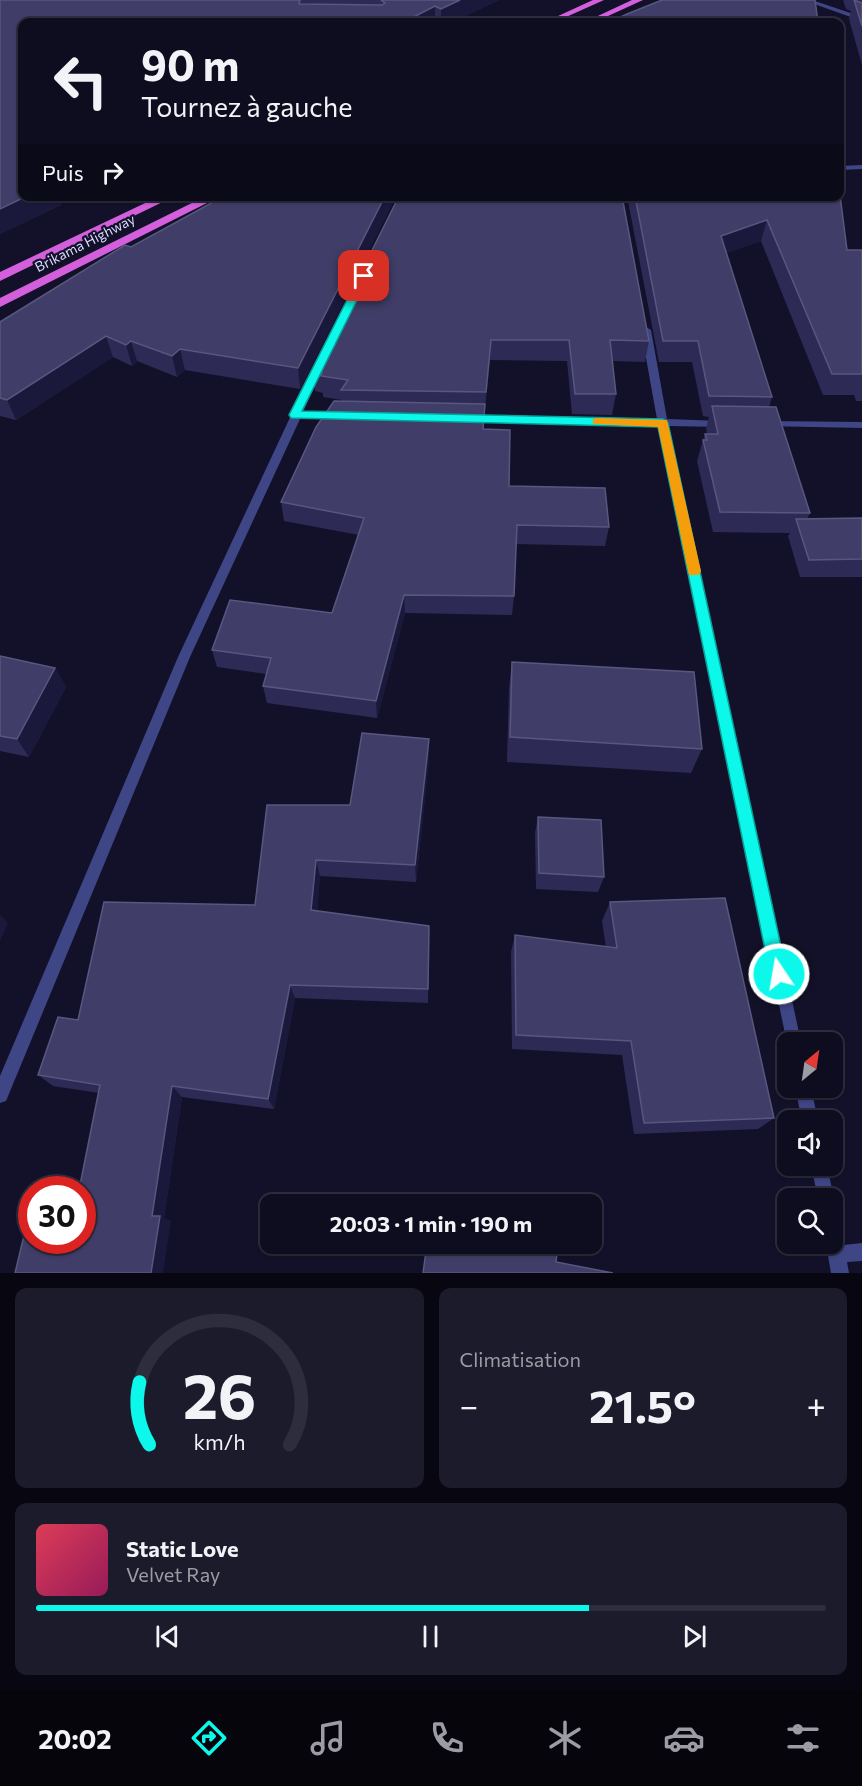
<!DOCTYPE html>
<html lang="fr">
<head>
<meta charset="utf-8">
<style>
	body { margin:0; font-family:Commissioner,sans-serif; background:#1c1b2c; color:#f1f3f6; height:100vh; display:flex; flex-direction:column; font-size:22px; white-space:nowrap }
	* { box-sizing:border-box; margin:0 }
	p { font-size:20px; color:#9b9ca4 }
	.icon { flex:none; width:33px; height:33px; fill:none; stroke:currentColor; stroke-width:2; stroke-linecap:round; stroke-linejoin:round }
	.map { position:relative; height:1273px; overflow:hidden }
	.sheet { display:flex; flex-direction:column; gap:15px; padding:15px; background:#080711; flex:1 }
	.sheet>* { flex:none }
	.hud { position:absolute; left:18px; top:18px; width:826px; height:183px; border-radius:12px; box-shadow:0 2px 4px #0004,0 0 0 2px #2e2d3d; background:#0e0d1f; color:#f1f3f6; overflow:hidden }
	.needle { width:39px; rotate:29deg }
	.tools { position:absolute; left:777px; top:1032px; display:grid; gap:12px }
	.tools a { display:grid; place-items:center; width:66px; height:66px; border-radius:12px; background:#0e0d1f; box-shadow:0 2px 4px #0004,0 0 0 2px #2e2d3d; font-size:30px }
	.speed { position:absolute; left:18px; top:1176px; display:flex; gap:12px; font-size:30px; font-weight:700; text-align:center }
	.speed>* { display:grid; place-content:center; width:78px; height:78px; border-radius:50%; background:#0e0d1f; box-shadow:0 2px 4px #0004,0 0 0 2px #2e2d3d; line-height:1 }
	.speed .limit { border:9px solid #d22; background:#fff; color:#111 }
	.pin { position:absolute; display:grid; place-items:center; width:51px; height:51px; color:#fff; margin:-26px; border-radius:12px; box-shadow:0 3px 9px #0006 }
	.me { position:absolute; width:66px; margin:-33px; rotate:348deg; stroke-linejoin:round; filter:drop-shadow(0 0 4px #0008) }
	.turn { display:flex; align-items:center; gap:21px; height:126px; padding:0 24px; font-size:27px }
	.turn .icon { width:78px; height:78px; stroke-width:2.5 }
	.turn b { display:block; font-size:42px; line-height:51px }
	.then { display:flex; align-items:center; height:57px; padding:0 24px; background:#0003; gap:12px; font-size:22px }
	.big { font-size:45px; font-weight:700; line-height:1.1 }
	.sheet .card { flex:1; display:flex; flex-direction:column; justify-content:center; gap:9px; min-width:0; padding:0 21px; border-radius:12px; background:#1c1b2c }
	.sheet .dial { align-items:center; gap:0 }
	.dial svg { height:156px; overflow:visible; fill:none; stroke:#2e2d3d; stroke-width:7; stroke-linecap:round; text-anchor:middle }
	.dial text { fill:#f1f3f6; stroke:none }
	.song { display:flex; align-items:center; gap:18px }
	.cover { width:72px; height:72px; border-radius:9px; background:linear-gradient(135deg,hsl(350 70% 55%),hsl(330 70% 35%)) }
	.played { height:6px; border-radius:3px; background:linear-gradient(90deg,#0cf8eb 70%,#2e2d3d 70%) }
	.keys { display:flex; justify-content:space-around; direction:ltr }
	.heat { display:flex; justify-content:space-between; align-items:center; font-size:33px; direction:ltr }
	.sheet .tiles { flex:1; display:grid; gap:15px; grid-template-columns:1fr 1fr }
	.card:last-child { grid-column:span 2 }
	.trip { position:absolute; left:260px; top:1194px; width:342px; height:60px; border-radius:12px; background:#0e0d1f; box-shadow:0 2px 4px #0004,0 0 0 2px #2e2d3d; font-weight:700; line-height:60px; text-align:center }
	.tabs { display:flex; height:96px; justify-content:space-around; align-items:center; background:#06050c; color:#9b9ca4 }
	.tabs .icon { width:42px; height:42px }
	.tabs .active { color:#0cf8eb }
	.tabs b { font-size:27px; color:#f1f3f6 }
	.map>svg:first-child { display:block }
</style>
</head>
<body>
<div class="map">
<svg width="862" height="1273" viewBox="0 0 862 1273">
	<rect width="100%" height="100%" fill="#121129"/>
	<g fill="none" stroke-linecap="round" stroke-linejoin="round">
		<g fill="#3e4686" fill-rule="evenodd">
			<polygon points="803,0 812,0 862,17 862,21"/>
			<polygon points="862,165 862,169 840,170 840,166"/>
			<polygon points="646,327 651,330 667,419 722,421 727,424 722,427 669,426 801,1042 788,1042 788,1048 659,426 470,422 465,419 470,416 657,419 641,330"/>
			<polygon points="320,361 325,364 303,412 338,413 343,416 338,419 300,419 190,657 6,1101 0,1103 0,1076 178,657 315,364"/>
			<polygon points="767,421 862,422 862,428 763,426 763,422"/>
			<polygon points="795,1088 811,1088 818,1120 802,1120"/>
			<polygon points="811,1166 827,1166 834,1198 832,1203 832,1198 818,1198"/>
			<polygon points="832,1219 838,1221 844,1245 862,1243 862,1261 847,1262 849,1273 831,1273 826,1244 832,1244"/>
		</g>
		<g fill="#d35fdc" fill-rule="evenodd">
			<polygon points="593,0 604,0 555,22 545,22"/>
			<polygon points="632,0 643,0 595,22 585,22"/>
			<polygon points="160,196 175,196 0,281 0,272"/>
			<polygon points="206,196 221,196 0,307 0,298"/>
		</g>
	</g>
	<g fill="#2d2b56">
		<polygon points="0,0 499,0 453,22 22,22 61,205 0,234"/>
		<polygon points="843,0 862,0 862,65 849,19 851,11 846,9"/>
		<polygon points="396,196 300,389 185,370 177,377 137,361 132,366 113,357 16,420 0,416 0,322 131,247"/>
		<polygon points="399,196 649,341 645,362 612,361 616,394 612,415 572,414 567,361 490,360 483,429 509,486 609,527 605,546 516,544 514,596 512,615 405,613 377,718 267,703 263,686 266,674 217,667 212,650 332,613 359,535 284,521 281,502 342,402 342,400 323,397 323,393 315,391 312,371"/>
		<polygon points="627,196 840,196 847,250 862,250 862,401 856,401 854,395 823,395 761,241 726,253 772,397 769,407 810,513 807,519 862,518 862,577 800,577 788,536 790,533 713,532 697,461 703,440 705,434 707,434 706,428 709,417 703,416 692,362 659,362"/>
		<polygon points="0,656 55,668 66,687 29,757 0,751"/>
		<polygon points="512,662 702,749 691,773 507,762 509,688"/>
		<polygon points="429,739 429,759 416,882 320,876 317,911 429,926 428,1003 295,998 274,1109 182,1097 164,1218 171,1221 82,1240 99,1093 53,1086 38,1075 78,1020 255,905 350,805"/>
		<polygon points="538,817 604,877 598,892 536,889 535,833"/>
		<polygon points="610,902 774,1118 758,1129 634,1134 622,1055 512,1049 511,952 515,935 606,947 602,921"/>
	</g>
	<g fill="#1a193c">
		<polygon points="460,0 499,0 453,22 441,22 441,9"/>
		<polygon points="435,6 435,22 404,22"/>
		<polygon points="27,196 62,196 59,198 61,205 0,234 0,209"/>
		<polygon points="385,196 396,196 300,389 298,368"/>
		<polygon points="767,220 761,241 716,257 721,236"/>
		<polygon points="106,336 113,357 16,420 7,400"/>
		<polygon points="491,340 490,360 485,413 486,392"/>
		<polygon points="131,341 137,361 132,366 126,345"/>
		<polygon points="180,349 185,370 177,377 172,356"/>
		<polygon points="404,595 405,613 377,718 376,701"/>
		<polygon points="55,668 66,687 29,757 17,739"/>
		<polygon points="429,739 429,759 416,882 415,865"/>
		<polygon points="316,860 320,876 316,926 311,910"/>
		<polygon points="0,915 8,923 0,941"/>
		<polygon points="290,985 295,998 274,1109 268,1099"/>
		<polygon points="172,1086 182,1097 164,1218 171,1221 163,1273 151,1273 152,1216"/>
	</g>
	<g fill="#403e68" stroke="#58577f" stroke-width="1.5">
		<polygon points="0,0 300,0 299,4 382,5 385,3 381,0 460,0 441,9 435,6 404,22 22,22 22,196 27,196 0,209"/>
		<polygon points="662,0 815,0 818,22 610,22 627,14"/>
		<polygon points="854,0 862,3 862,26"/>
		<polygon points="840,195 847,250 862,250 862,374 832,374 767,220 721,236 772,397 709,396 698,341 663,341 635,196 840,196"/>
		<polygon points="224,196 385,196 298,368 180,349 172,356 131,341 126,345 106,336 7,400 0,398 0,322 125,245 131,247"/>
		<polygon points="399,196 622,196 649,341 610,340 616,394 575,394 569,340 491,340 486,392 341,390 348,380 321,376 322,372 312,371"/>
		<polygon points="334,401 485,404 483,429 510,430 509,486 605,488 609,527 517,525 514,596 404,595 376,701 263,686 271,658 212,650 230,600 332,613 364,518 281,502 316,427"/>
		<polygon points="712,406 776,407 810,513 720,512 703,440 707,440 705,434 718,434"/>
		<polygon points="862,518 862,559 809,560 796,519"/>
		<polygon points="0,656 55,668 17,739 0,736"/>
		<polygon points="512,662 694,672 702,749 510,737"/>
		<polygon points="362,733 429,739 415,865 316,860 311,910 429,926 428,989 290,985 268,1099 172,1086 152,1216 160,1216 151,1273 15,1273 27,1223 32,1224 32,1240 82,1240 82,1190 79,1190 100,1085 38,1075 58,1017 78,1020 104,902 255,905 267,805 350,805"/>
		<polygon points="538,817 601,820 604,877 539,873"/>
		<polygon points="725,898 774,1118 644,1123 631,1041 516,1035 515,935 617,948 610,902"/>
		<polygon points="427,1244 549,1244 558,1245 556,1262 613,1273 423,1273"/>
	</g>
	<polygon fill="#0cf8eb" stroke="#08a199" stroke-width="1.5" points="360,274 369,276 302,411 663,419 668,423 787,974 785,980 779,982 773,980 770,974 658,427 291,418 289,415"/>
	<polygon fill="#f59e0b" points="597,418 667,420 701,571 699,575 689,575 688,571 658,427 593,424 593,419"/>
	<g text-anchor="middle" stroke-width="4.5" stroke-linejoin="round" paint-order="stroke">
		<g font-size="14" fill="#dadbfe" stroke="#121129">
			<text transform="translate(85 243) rotate(-27)" y="5">Brikama Highway</text>
		</g>
	</g>
</svg>
<div class="tools">
<a><svg class="needle" viewBox="-14 -14 28 28"><path d="M0-13l5 13h-10z" fill="#e53935"/><path d="M0 13l5-13h-10z" fill="#9b9ca4"/></svg></a>
<a><svg class="icon" aria-label="sound" viewBox="0 0 24 24"><path d="M4 9h4l5-4v14l-5-4H4zM17 9q2 3 0 6"/></svg></a>
<a><svg class="icon" aria-label="search" viewBox="0 0 24 24"><circle cx="10" cy="10" r="6"/><path d="M15 15l6 6"/></svg></a>
</div>
<div class="speed"><div class="limit">30</div></div>
<div class="pin" style="left:364px;top:276px;background:#d93025"><svg class="icon" aria-label="arrive" viewBox="0 0 24 24"><path d="M6 21V4h12l-3 4 3 4H6"/></svg></div>
<svg class="me" style="left:779px;top:974px" viewBox="-20 -20 40 40"><circle r="17" fill="#0cf8eb" stroke="#fff" stroke-width="3"/><path d="M0-11L8 9 0 5-8 9z" fill="#fff"/></svg>
<div class="trip">20:03 · 1 min · 190 m</div>
<div class="hud">
<div class="turn"><svg class="icon" aria-label="left" viewBox="0 0 24 24"><path d="M17 20v-9H6M10 6l-5 5 5 5"/></svg><div><b>90 m</b>Tournez à gauche</div></div>
<div class="then">Puis<svg class="icon" aria-label="right" viewBox="0 0 24 24"><path d="M7 20v-9h11M14 6l5 5-5 5"/></svg></div>
</div>
</div>
<section class="sheet">
<div class="tiles">
<div class="card dial"><svg viewBox="0 0 100 80">
<path d="M14 69A42 42 0 1 1 86 69"/>
<path d="M14 69A42 42 0 0 1 9 37" stroke="#0cf8eb"/>
<text x="50" y="56" font-size="32" font-weight="700">26</text>
<text x="50" y="72" font-size="11">km/h</text>
</svg></div>
<div class="card"><p>Climatisation</p>
<div class="heat"><a>−</a><b class="big">21.5°</b><a>+</a></div>
</div>
<div class="card">
<div class="song"><i class="cover"></i><div><b>Static Love</b><p>Velvet Ray</p></div></div>
<div class="played"></div>
<div class="keys"><svg class="icon" aria-label="previous" viewBox="0 0 24 24"><path d="M18 5L8 12l10 7zM5 5v14"/></svg><svg class="icon" aria-label="pause" viewBox="0 0 24 24"><path d="M8 5v14M16 5v14"/></svg><svg class="icon" aria-label="next" viewBox="0 0 24 24"><path d="M6 5l10 7-10 7zM19 5v14"/></svg></div>
</div>
</div>
</section>
<nav class="tabs">
<b>20:02</b>
<svg class="icon active" aria-label="directions" viewBox="0 0 24 24"><path d="M12 3l9 9-9 9-9-9zM9 14v-3h6M13 9l2 2-2 2"/></svg>
<svg class="icon" aria-label="music" viewBox="0 0 24 24"><path d="M9 18V5l10-2v13"/><circle cx="6" cy="18" r="3"/><circle cx="16" cy="16" r="3"/></svg>
<svg class="icon" aria-label="phone" viewBox="0 0 24 24"><path d="M5 4h4l2 5-3 2q2 4 5 5l2-3 5 2v4C11 20 4 13 5 4z"/></svg>
<svg class="icon" aria-label="climate" viewBox="0 0 24 24"><path d="M12 3v18M4 7l16 10M4 17L20 7"/></svg>
<svg class="icon" aria-label="car" viewBox="0 0 24 24"><path d="M5 17H2v-5l4-1 3-4h7l3 4 3 1v5h-3M9 17h6M6 11h13"/><circle cx="7" cy="17" r="2"/><circle cx="17" cy="17" r="2"/></svg>
<svg class="icon" aria-label="filters" viewBox="0 0 24 24"><path d="M4 7h16M4 17h16"/><circle cx="9" cy="7" r="2"/><circle cx="15" cy="17" r="2"/></svg>
</nav>
</body>
</html>
